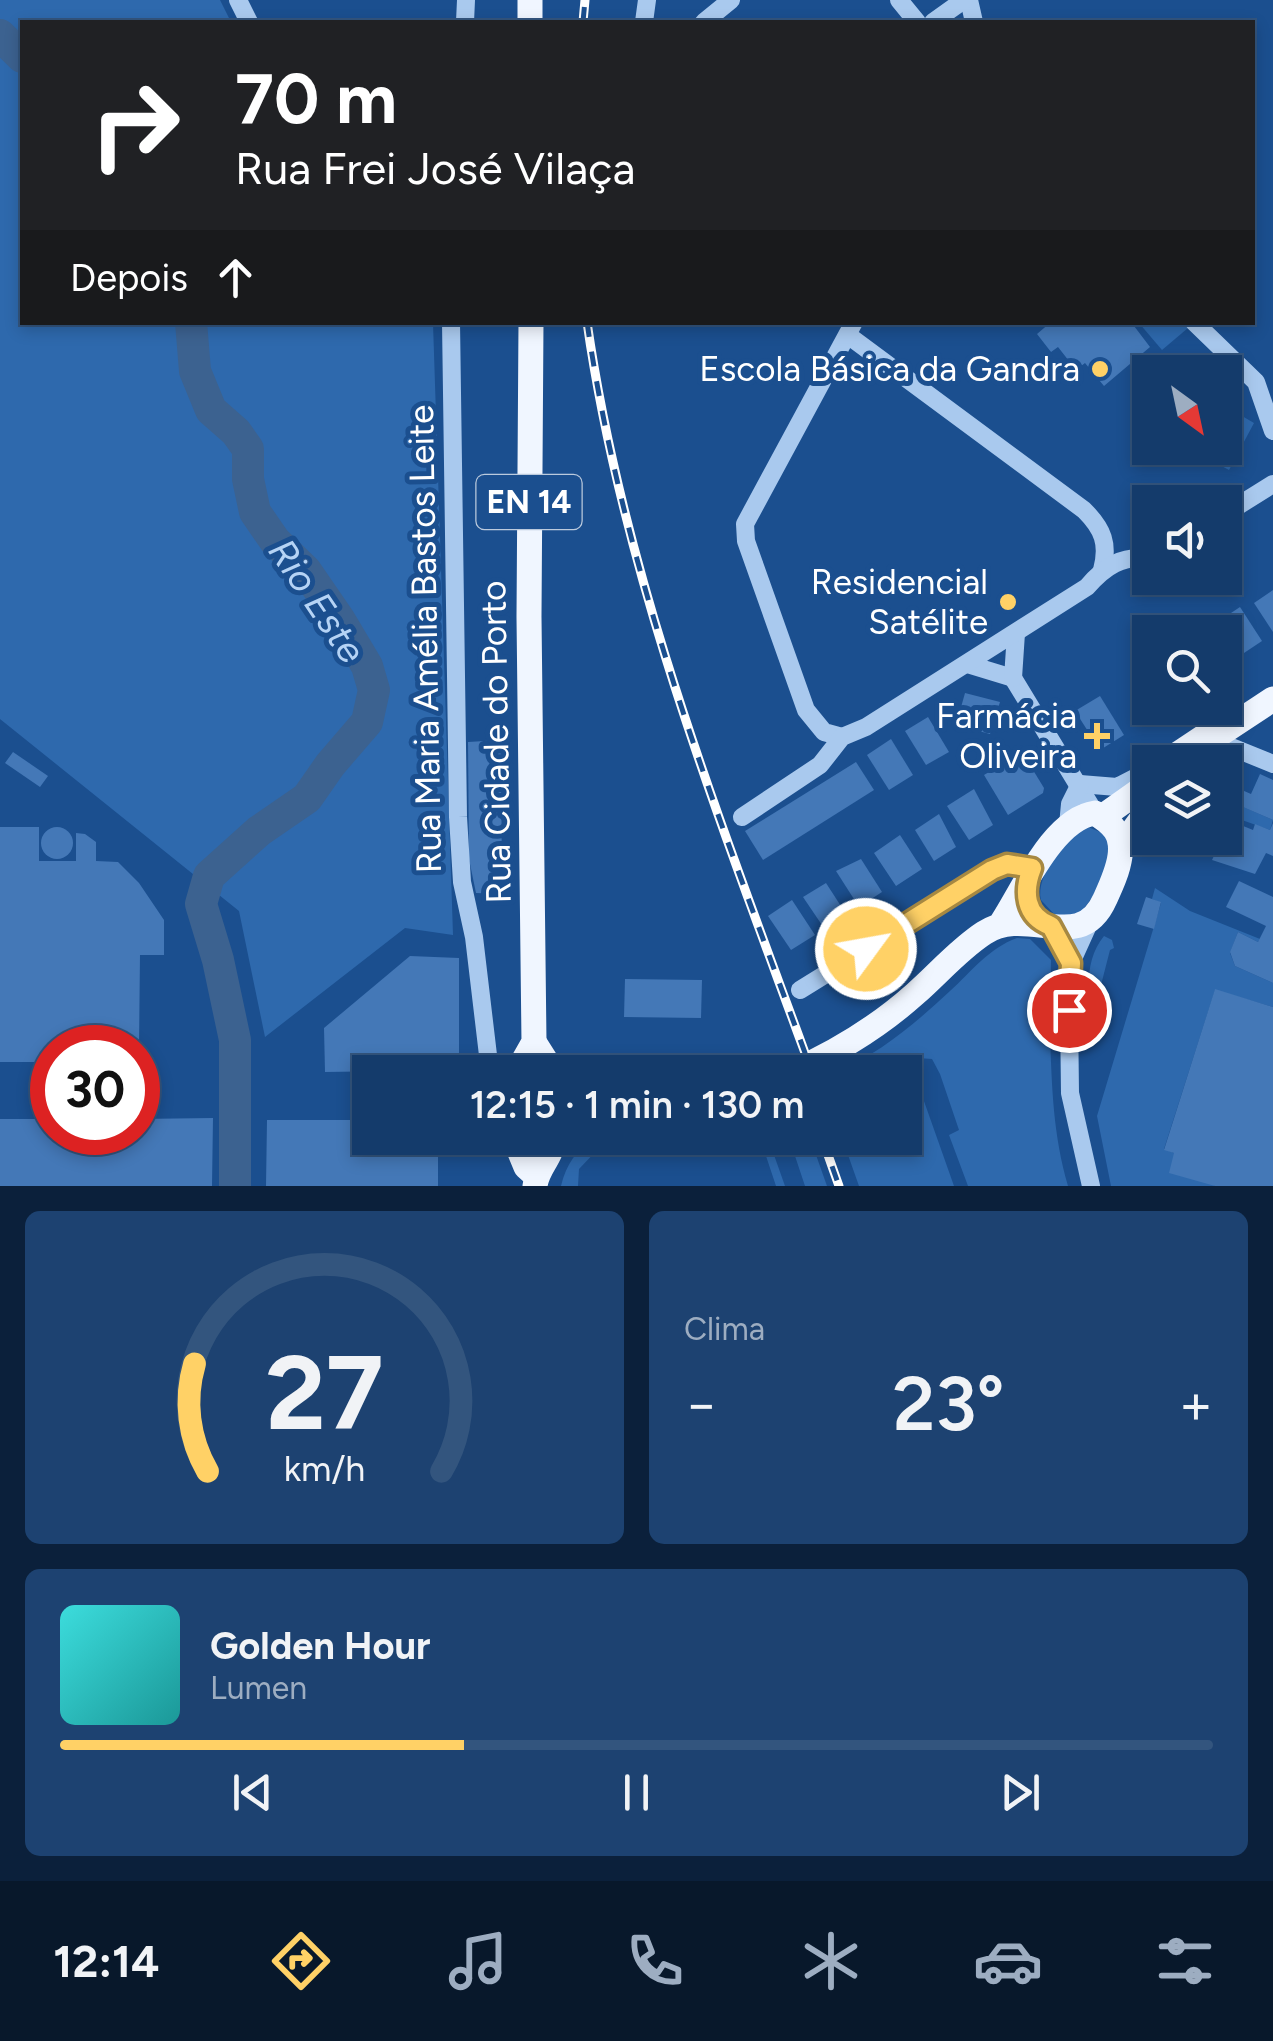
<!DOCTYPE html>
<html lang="pt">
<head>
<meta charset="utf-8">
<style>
	body { margin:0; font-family:Figtree,sans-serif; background:#1d4271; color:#f1f3f6; height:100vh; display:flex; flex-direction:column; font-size:38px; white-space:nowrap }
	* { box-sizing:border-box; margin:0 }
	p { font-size:32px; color:#9dadc1 }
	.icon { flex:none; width:55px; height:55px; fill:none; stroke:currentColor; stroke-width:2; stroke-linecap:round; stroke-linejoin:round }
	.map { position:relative; height:1186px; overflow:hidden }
	.drawer { display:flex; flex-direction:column; gap:25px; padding:25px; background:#0b203b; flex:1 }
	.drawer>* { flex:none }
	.guide { position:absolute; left:20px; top:20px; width:1235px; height:305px; border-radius:0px; box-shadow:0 5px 15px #0003,0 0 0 2px #33557e; background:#202124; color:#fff; overflow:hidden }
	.needle { width:65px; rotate:147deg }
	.fabs { position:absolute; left:1132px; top:355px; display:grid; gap:20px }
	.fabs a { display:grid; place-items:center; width:110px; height:110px; border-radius:0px; background:#143b6b; box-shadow:0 5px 15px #0003,0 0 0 2px #33557e; font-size:50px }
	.speed { position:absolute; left:30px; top:1025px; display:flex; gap:20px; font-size:50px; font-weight:700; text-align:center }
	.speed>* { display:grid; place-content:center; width:130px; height:130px; border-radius:50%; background:#143b6b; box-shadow:0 5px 15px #0003,0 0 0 2px #33557e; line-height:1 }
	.speed .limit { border:15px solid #d22; background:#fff; color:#111 }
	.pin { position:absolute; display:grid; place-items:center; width:85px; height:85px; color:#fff; margin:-42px; border:5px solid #fff; border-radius:50%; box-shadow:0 2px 10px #0007 }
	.me { position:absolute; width:110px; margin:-55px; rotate:58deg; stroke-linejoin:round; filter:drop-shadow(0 0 8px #0008) }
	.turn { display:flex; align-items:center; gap:35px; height:210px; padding:0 50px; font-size:45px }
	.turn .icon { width:130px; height:130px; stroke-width:2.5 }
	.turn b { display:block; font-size:70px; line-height:85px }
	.then { display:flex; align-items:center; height:95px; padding:0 50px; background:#0003; gap:20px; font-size:38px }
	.big { font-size:75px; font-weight:600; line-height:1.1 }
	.drawer .widget { flex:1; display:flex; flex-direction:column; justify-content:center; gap:15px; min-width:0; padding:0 35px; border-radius:15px; background:#1d4271 }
	.drawer .dial { align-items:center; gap:0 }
	.dial svg { height:260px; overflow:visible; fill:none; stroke:#33557e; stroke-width:7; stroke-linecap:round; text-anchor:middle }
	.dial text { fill:#f1f3f6; stroke:none }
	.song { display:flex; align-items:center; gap:30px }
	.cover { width:120px; height:120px; border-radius:15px; background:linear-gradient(135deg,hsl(180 70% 55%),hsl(180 70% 35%)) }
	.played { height:10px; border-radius:5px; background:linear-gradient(90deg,#ffd166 35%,#33557e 35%) }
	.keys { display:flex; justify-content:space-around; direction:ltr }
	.heat { display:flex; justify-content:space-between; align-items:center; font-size:55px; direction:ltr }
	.drawer .tiles { flex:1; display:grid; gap:25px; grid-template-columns:1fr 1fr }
	.widget:last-child { grid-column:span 2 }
	.trip { position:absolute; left:352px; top:1055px; width:570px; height:100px; border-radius:0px; background:#143b6b; box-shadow:0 5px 15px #0003,0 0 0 2px #33557e; font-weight:600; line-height:100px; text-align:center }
	.menu { display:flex; height:160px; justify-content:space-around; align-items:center; background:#08182b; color:#9dadc1 }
	.menu .icon { width:70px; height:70px }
	.menu .selected { color:#ffd166 }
	.menu b { font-size:45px; color:#f1f3f6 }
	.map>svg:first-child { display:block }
</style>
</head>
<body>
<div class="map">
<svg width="1273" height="1186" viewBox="0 0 1273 1186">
	<rect width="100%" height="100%" fill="#1b4f8f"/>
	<g fill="#2e69ad">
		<polygon points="0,0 220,0 231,22 22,22 22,322 433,323 453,935 405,928 265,1037 239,911 0,719"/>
		<polygon points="1139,323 1182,323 1188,328 1162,350"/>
		<polygon points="1150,381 1150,426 1131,416"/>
		<polygon points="1225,406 1254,423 1229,470 1188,448 1225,448"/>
		<polygon points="1225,799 1273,820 1270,830 1225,814"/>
		<path d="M1088 827 1105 834C1107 839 1111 844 1111 850 1112 869 1090 904 1077 916L1055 915 1041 900C1035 876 1066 836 1088 827Z"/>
		<polygon points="1155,888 1190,911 1260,939 1258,942 1238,932 1230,953 1235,966 1273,983 1273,1007 1215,990 1164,1149 1174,1153 1215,1186 1111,1186 1097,1116 1161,903 1152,899"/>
		<path d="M1104 936 1112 940 1114 948 1110 950 1092 1020C1087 992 1085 959 1104 936Z"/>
		<path d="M1017 938 1030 939 1051 960 1050 1017 1045 1019V1034L1050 1035C1052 1089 1053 1134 1068 1186H968L949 1135 959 1130 940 1074 932 1059 918 1058 913 1070 954 1186H859L842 1138H905V1072H837C879 1054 917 1022 950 991 972 971 989 948 1017 938Z"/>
		<path d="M595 1138H672L601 1146 579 1169 578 1186H561C566 1165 577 1148 595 1138Z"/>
		<polygon points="760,1138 768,1138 785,1186 776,1186"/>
		<polygon points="789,1138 810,1138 827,1186 805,1186"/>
	</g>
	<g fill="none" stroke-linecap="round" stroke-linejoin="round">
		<g stroke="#3c6290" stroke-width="32">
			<polyline points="0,35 22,57"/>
			<polyline points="191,322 195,371 211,410 236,432 248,449 248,479 255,512 275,541 306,571 339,619 367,666 374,690 367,722 330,765 307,798 259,831 209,876 201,904 218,960 235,1040 235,1186"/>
		</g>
	</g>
	<g fill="#4478b7">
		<polygon points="1051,322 1131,322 1150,347 1104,386 1085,363 1076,370 1058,347 1051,352 1037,334"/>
		<polygon points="1273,590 1273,632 1254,603"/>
		<polygon points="1240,607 1262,641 1238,657 1219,621"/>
		<polygon points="965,693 1000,702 990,734 956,725"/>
		<polygon points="1100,696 1124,735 1100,750 1075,711"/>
		<polygon points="928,717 949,752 926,765 905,731"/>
		<polygon points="891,739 913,775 889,790 867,755"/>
		<polygon points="501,740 502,894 476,893 469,859 468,742"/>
		<polygon points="13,752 48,776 40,787 5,763"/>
		<polygon points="1022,752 1044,788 1043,793 1008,815 984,775"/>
		<polygon points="856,762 874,790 763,860 745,831"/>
		<polygon points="1260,774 1273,780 1273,820 1229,801 1235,787 1251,794"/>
		<polygon points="974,789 993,825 969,840 947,806"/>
		<polygon points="939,814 956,847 934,861 915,830"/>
		<polygon points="1231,821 1253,830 1255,824 1270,830 1273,823 1273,856 1266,853 1255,874 1212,860"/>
		<circle cx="57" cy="843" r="16"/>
		<polygon points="0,827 39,827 39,861 76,861 76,833 85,834 96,842 96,861 118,862 139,883 164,920 164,955 140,955 139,1048 52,1048 52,1062 0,1062"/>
		<polygon points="900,835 922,869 896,886 874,853"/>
		<polygon points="861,859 882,892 859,907 836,871"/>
		<polygon points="1239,881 1273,897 1273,983 1235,966 1230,952 1238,932 1258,942 1266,926 1226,907"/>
		<polygon points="826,883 848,917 826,931 803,897"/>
		<polygon points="1146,897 1161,902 1154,929 1137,924"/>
		<polygon points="792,900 815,935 791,950 768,916"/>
		<polygon points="410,956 459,958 459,1070 325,1072 324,1028"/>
		<polygon points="625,979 702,980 701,1018 624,1017"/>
		<polygon points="1215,989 1273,1007 1273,1186 1215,1186 1169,1173 1174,1153 1164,1150"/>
		<polygon points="213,1118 212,1186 0,1186 0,1119 52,1119 52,1132 138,1132 138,1119"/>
		<polygon points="267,1120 370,1120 370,1138 438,1138 438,1186 266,1186"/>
		<polygon points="780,1138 789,1138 794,1152 786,1154"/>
	</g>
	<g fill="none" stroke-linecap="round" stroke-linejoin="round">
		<g stroke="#a9c9ee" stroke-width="18">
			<polyline points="238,0 249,22"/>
			<polyline points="899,0 917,22"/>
			<polyline points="969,0 974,22"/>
			<polyline points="465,22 466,0"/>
			<polyline points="644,22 647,0"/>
			<polyline points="704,22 731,0"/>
			<polyline points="933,22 964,0"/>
			<polyline points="451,322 458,817 462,882 474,937 490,1072"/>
			<polyline points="1194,322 1256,382 1273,431"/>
			<path d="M849 336 1084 510C1103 529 1109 544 1102 570"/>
			<polyline points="1225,514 1273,484"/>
			<polyline points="967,664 1013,678"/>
			<polyline points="1013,678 1095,813"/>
			<polyline points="1013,678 1016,633"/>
			<polyline points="1220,734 1229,746 1273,764"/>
			<polyline points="842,737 824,732 806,710 746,541 745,524 854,322"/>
			<polyline points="1080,784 1117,787 1150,770"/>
			<path d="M742 817 820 765 842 737 866 727 1087 587C1104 567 1123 554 1150 559"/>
			<polyline points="1068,825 1070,804 1080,784"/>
			<polyline points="1090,921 1071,963 1069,1010 1070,1093 1091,1186"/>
			<polyline points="800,990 992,871 1007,864 1031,868"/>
		</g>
		<g stroke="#f0f6ff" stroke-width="25">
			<polyline points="530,0 530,22"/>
			<polyline points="1166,762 1205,736"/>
			<polyline points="1194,762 1220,734 1273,699"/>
			<polyline points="1102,817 1150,783"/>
			<polyline points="1121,847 1150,807"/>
			<polyline points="534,1042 553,1072"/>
			<polyline points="517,1072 534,1042 529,617 531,322"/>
			<path d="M792 1072C837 1052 878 1027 915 994 938 974 958 950 984 933 1028 904 1080 956 1105 899 1111 886 1118 871 1120 856 1123 834 1113 824 1095 813 1053 819 1023 890 1002 922"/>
			<polyline points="514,1138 526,1167 536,1176"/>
			<path d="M535 1186C537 1167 553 1157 553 1138"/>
		</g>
		<g stroke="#fff" stroke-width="9">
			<g id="rail">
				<polyline points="583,22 585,0"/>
				<path d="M587 322C624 581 723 828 812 1072"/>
				<polyline points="822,1138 839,1186"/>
			</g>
		</g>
		<use href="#rail" stroke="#1b4f8f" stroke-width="5" stroke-dasharray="15" stroke-linecap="butt"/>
	</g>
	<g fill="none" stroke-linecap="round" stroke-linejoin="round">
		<g stroke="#a68842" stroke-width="25">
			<path id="route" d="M866 949 992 870 1007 864 1032 868C1023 891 1024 916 1051 926L1071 963 1069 1010"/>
		</g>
		<use href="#route" stroke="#ffd166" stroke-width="18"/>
	</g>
	<g fill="#ffd166" stroke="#1b4f8f" stroke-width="4">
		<circle cx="1100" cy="369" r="10"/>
		<circle cx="1008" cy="602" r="10"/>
		<path d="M1092 721h10v10h10v10h-10v10h-10v-10h-10v-10h10z"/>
	</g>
	<g text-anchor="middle" stroke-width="10" stroke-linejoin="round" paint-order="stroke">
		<rect fill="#1b4f8f" stroke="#bbcadd" stroke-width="2.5" x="476.5" y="475" width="105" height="54" rx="8"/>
		<g font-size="32" font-weight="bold" fill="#fff">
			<text x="529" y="513">EN 14</text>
		</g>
		<g font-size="35" fill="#fff" stroke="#1b4f8f" text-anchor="end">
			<text x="1080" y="381">Escola Básica da Gandra</text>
			<text x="988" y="594">Residencial<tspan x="988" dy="40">Satélite</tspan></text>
			<text x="1077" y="728">Farmácia<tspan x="1077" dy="40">Oliveira</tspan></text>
		</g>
		<g font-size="35" fill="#fff" stroke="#1b4f8f">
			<text transform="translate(425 639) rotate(-91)" y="12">Rua Maria Amélia Bastos Leite</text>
			<text transform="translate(496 742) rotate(-91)" y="12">Rua Cidade do Porto</text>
		</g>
		<g font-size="38" font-style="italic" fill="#b5d3f5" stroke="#1b4f8f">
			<text transform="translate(317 601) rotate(56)" y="13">Rio Este</text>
		</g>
	</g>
</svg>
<div class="fabs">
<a><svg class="needle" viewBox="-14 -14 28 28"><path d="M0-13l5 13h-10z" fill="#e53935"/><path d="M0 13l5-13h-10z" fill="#9dadc1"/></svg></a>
<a><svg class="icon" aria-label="sound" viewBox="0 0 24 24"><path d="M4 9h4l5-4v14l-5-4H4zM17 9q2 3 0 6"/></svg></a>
<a><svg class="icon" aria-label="search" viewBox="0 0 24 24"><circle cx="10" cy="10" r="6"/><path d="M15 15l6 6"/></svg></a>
<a><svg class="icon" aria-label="layers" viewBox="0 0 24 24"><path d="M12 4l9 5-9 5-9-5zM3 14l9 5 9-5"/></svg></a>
</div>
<div class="speed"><div class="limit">30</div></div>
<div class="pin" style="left:1069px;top:1010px;background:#d93025"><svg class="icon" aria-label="arrive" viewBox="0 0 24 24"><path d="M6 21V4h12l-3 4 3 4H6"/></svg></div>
<svg class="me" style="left:866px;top:949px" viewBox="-20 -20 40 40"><circle r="17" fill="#ffd166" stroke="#fff" stroke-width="3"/><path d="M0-11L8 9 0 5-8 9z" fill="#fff"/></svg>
<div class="trip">12:15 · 1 min · 130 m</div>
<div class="guide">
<div class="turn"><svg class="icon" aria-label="right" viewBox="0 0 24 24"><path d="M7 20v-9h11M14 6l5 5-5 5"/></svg><div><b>70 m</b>Rua Frei José Vilaça</div></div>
<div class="then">Depois<svg class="icon" aria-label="ahead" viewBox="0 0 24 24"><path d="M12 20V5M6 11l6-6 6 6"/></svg></div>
</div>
</div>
<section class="drawer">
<div class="tiles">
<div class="widget dial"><svg viewBox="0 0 100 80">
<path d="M14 69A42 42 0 1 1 86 69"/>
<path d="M14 69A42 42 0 0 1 10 36" stroke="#ffd166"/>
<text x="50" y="56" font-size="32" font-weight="700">27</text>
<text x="50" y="72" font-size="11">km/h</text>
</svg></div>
<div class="widget"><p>Clima</p>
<div class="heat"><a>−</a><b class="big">23°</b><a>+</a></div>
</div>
<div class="widget">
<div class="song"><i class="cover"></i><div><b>Golden Hour</b><p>Lumen</p></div></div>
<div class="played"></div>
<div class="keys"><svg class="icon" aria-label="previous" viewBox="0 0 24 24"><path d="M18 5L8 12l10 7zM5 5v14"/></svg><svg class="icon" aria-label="pause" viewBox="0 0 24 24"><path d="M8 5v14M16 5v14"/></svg><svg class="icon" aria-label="next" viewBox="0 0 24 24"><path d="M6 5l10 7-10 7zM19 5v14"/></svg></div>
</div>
</div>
</section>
<nav class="menu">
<b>12:14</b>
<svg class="icon selected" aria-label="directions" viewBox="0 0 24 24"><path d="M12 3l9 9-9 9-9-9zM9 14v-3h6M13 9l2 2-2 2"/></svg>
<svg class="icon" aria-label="music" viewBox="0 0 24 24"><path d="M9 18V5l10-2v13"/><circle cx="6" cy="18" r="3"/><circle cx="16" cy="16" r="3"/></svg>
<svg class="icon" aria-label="phone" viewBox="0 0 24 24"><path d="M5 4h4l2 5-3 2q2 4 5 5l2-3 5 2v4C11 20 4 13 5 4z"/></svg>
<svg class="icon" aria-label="climate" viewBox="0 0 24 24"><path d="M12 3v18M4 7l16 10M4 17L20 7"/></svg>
<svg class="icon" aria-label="car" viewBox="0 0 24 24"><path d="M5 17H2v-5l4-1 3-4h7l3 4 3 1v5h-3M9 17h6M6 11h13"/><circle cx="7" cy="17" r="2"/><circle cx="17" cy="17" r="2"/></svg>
<svg class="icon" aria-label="filters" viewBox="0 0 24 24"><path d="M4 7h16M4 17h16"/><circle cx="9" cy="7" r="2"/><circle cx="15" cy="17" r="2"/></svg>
</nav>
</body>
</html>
